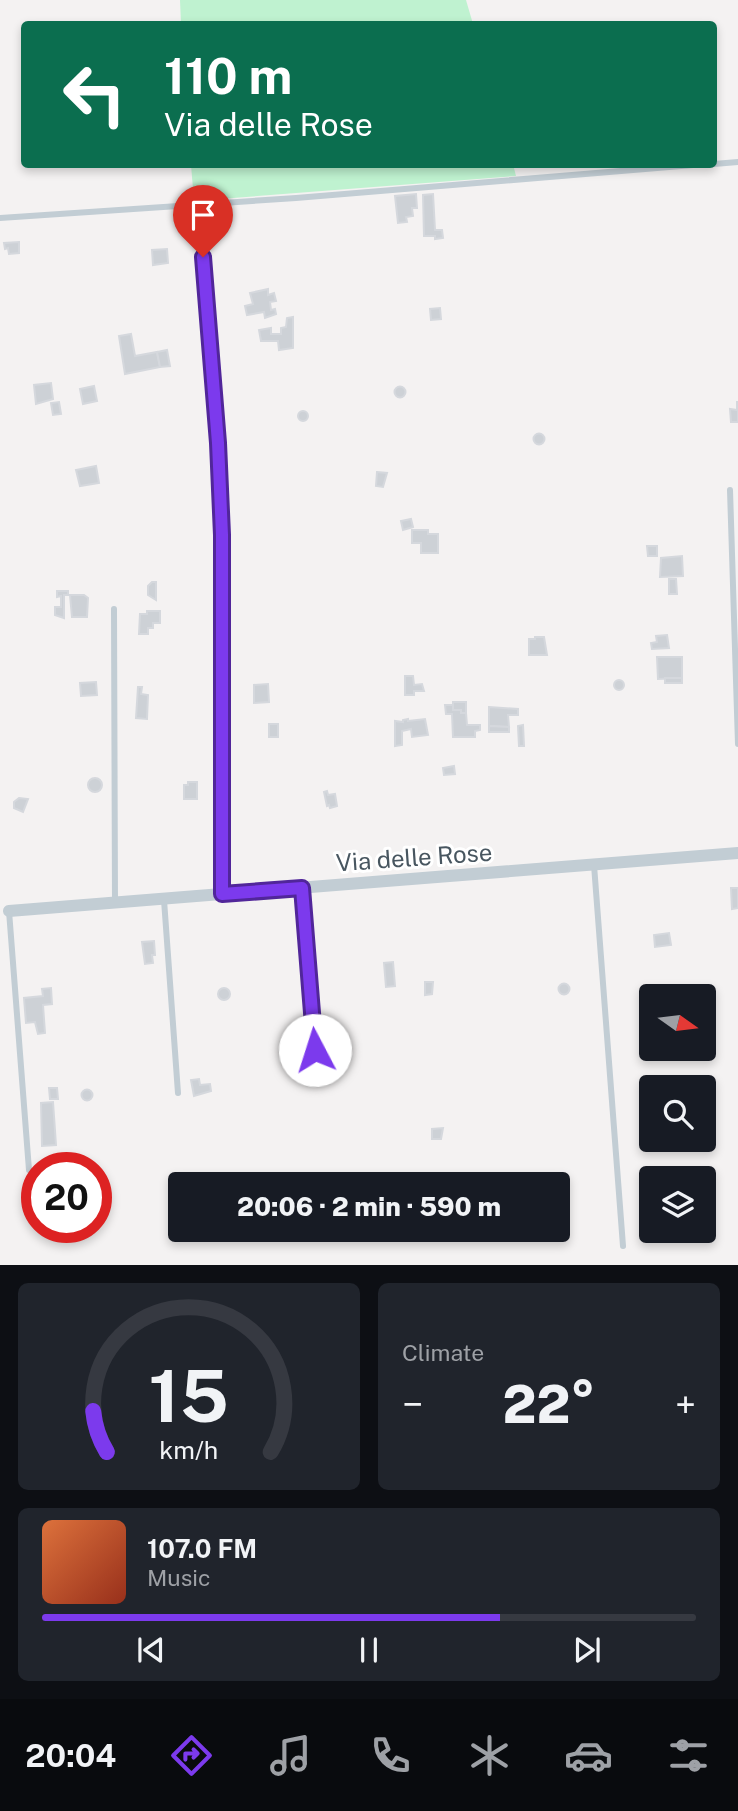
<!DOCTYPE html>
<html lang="en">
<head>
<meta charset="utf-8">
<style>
	body { margin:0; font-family:"Public Sans",sans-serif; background:#20242c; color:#f1f3f6; height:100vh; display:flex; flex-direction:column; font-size:26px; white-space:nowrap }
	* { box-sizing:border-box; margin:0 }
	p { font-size:23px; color:#9ea1a6 }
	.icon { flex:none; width:38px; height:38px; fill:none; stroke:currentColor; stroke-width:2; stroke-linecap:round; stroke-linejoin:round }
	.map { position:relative; height:1265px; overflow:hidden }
	.sheet { display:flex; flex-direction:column; gap:18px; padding:18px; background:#0d0f14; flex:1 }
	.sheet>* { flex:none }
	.top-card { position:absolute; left:21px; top:21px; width:696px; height:147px; border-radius:7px; box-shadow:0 4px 10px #0003; background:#0b6e4f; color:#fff; overflow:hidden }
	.needle { width:46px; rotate:104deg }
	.controls { position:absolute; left:639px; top:984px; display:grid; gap:14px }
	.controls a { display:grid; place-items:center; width:77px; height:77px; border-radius:7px; background:#171b24; box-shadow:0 4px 10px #0003; font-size:35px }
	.speed { position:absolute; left:21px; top:1152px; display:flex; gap:14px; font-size:35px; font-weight:700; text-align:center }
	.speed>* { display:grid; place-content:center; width:91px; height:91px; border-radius:50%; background:#171b24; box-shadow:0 4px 10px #0003; line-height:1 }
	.speed .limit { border:10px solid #d22; background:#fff; color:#111 }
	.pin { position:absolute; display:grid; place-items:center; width:60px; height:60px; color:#fff; margin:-72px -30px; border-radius:50% 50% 50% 0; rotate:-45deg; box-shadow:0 0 7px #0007 }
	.pin .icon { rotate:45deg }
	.me { position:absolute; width:77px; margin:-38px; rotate:355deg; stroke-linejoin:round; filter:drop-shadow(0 0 5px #0008) }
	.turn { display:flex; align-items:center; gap:24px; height:147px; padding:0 28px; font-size:32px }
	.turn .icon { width:91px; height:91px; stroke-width:2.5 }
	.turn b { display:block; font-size:49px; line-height:60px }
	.big { font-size:52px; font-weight:800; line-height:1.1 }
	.sheet .widget { flex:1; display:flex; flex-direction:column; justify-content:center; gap:10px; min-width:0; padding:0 24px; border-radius:10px; background:#20242c }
	.sheet .dial { align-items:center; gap:0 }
	.dial svg { height:182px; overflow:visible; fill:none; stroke:#363941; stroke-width:7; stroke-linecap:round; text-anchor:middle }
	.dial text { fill:#f1f3f6; stroke:none }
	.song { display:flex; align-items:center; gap:21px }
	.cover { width:84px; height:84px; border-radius:10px; background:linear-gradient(135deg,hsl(20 70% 55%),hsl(10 70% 35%)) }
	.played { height:7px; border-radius:4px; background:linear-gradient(90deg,#7c3aed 70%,#363941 70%) }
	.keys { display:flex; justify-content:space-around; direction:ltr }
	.heat { display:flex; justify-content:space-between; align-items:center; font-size:38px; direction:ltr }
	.sheet .tiles { flex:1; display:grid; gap:18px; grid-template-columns:1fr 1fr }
	.widget:last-child { grid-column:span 2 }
	.trip { position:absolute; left:168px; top:1172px; width:402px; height:70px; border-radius:7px; background:#171b24; box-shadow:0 4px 10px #0003; font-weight:800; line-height:70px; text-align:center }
	.tab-bar { display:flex; height:112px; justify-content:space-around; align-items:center; background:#090b0e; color:#9ea1a6 }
	.tab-bar .icon { width:49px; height:49px }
	.tab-bar .active { color:#7c3aed }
	.tab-bar b { font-size:32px; color:#f1f3f6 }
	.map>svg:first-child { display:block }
</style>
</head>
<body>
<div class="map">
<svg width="738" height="1265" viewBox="0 0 738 1265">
	<rect width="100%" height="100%" fill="#f4f2f2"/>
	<g fill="#bff2d0">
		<polygon points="180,0 466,0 473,24 181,24"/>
		<polygon points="513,164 516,176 194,201 191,165"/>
	</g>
	<g fill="#cdd1d6" stroke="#d5d8dd" stroke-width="2">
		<polygon points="416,194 417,208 412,208 413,216 406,217 407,222 398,223 395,196"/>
		<polygon points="433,194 435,230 442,230 443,238 435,239 435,236 424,236 423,195"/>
		<polygon points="19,242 19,253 9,254 8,248 5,249 4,243"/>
		<polygon points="167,249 168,263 153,265 152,250"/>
		<polygon points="268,289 268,295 274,293 276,301 270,302 271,310 275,309 276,314 265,318 264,312 247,315 245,306 253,304 250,293"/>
		<polygon points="440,308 441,319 431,320 430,309"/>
		<polygon points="293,317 293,348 279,350 278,341 261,341 259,330 271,328 271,334 281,334 281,328 286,327 287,318"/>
		<polygon points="131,334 135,356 157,352 160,367 125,374 119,336"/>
		<polygon points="167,350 170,366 160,367 157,352"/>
		<polygon points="51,383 53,399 36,404 34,385"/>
		<polygon points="94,386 97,401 83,404 80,389"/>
		<circle cx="400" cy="392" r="5.5"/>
		<polygon points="59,402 61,414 53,415 51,403"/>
		<polygon points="737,402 738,402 738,422 731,422 730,409 737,410"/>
		<circle cx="303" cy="416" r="5"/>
		<circle cx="539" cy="439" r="5.5"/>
		<polygon points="96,466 99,483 80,486 76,470"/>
		<polygon points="377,472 387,473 383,487 376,486"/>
		<polygon points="411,519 413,527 403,530 401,521"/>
		<polygon points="412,530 428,530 428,534 438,534 438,553 421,553 421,543 412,543"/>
		<polygon points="647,546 657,546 657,556 648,556"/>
		<polygon points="682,556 683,576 660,577 661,558"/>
		<polygon points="669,579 676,579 677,594 669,594"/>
		<polygon points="152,582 156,582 156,600 148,595 148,586"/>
		<polygon points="57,591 68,591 68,595 64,595 64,618 55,615 55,607 61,607 61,596 57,597"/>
		<polygon points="70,595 84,595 88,598 87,617 72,617"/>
		<polygon points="147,611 160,611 160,623 153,623 153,628 148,628 148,634 139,634 140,614 147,614"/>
		<polygon points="667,635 669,648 652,649 651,643 657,642 656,636"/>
		<polygon points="535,637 544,637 547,655 529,655 529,639 535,639"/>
		<polygon points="657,657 682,657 682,678 658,679"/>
		<polygon points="405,676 413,676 414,685 422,684 424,691 414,691 414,695 405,695"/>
		<rect x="665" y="678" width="17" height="5"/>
		<circle cx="619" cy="685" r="5"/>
		<polygon points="96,682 97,695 81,696 80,683"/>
		<polygon points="268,684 269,702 254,703 254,685"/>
		<polygon points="138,687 142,687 141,694 148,695 147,719 136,718"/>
		<polygon points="453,702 466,702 466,713 461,713 461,710 453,710"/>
		<polygon points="445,705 453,705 453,710 461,710 461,713 466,713 467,725 480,725 480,730 475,731 475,737 453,737 452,714 446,714"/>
		<polygon points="489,707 518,709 518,715 508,715 509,727 489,726"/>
		<polygon points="408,719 408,721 425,719 428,735 412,737 411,729 402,731 402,745 395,746 395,721 403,722 403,720"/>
		<rect x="269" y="724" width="9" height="13"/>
		<polygon points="523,725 524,746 519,746 518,726"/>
		<polygon points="489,726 509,727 509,732 489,732"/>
		<polygon points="454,766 455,774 444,775 443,768"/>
		<circle cx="95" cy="785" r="7"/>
		<polygon points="188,782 197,782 197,799 184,799 184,785 188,785"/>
		<polygon points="327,791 328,795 335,794 337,806 330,808 329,805 327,806 324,792"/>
		<polygon points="19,798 28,799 23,812 14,808 14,802"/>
		<polygon points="731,888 738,888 738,908 732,909"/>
		<polygon points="669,933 671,945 655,947 654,935"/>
		<polygon points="154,941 155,955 152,955 153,963 145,964 142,942"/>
		<polygon points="393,962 395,986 386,987 384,963"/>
		<polygon points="425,982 433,982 432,994 425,995"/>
		<circle cx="564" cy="989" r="5.5"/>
		<circle cx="224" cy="994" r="6"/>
		<polygon points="51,988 52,1004 43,1005 45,1033 38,1034 35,1022 26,1023 24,998 43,996 42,989"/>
		<polygon points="199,1079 200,1085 210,1084 211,1091 194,1096 191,1080"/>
		<polygon points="49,1088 57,1088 58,1099 50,1099"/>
		<circle cx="87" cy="1095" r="5.5"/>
		<polygon points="53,1102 56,1145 42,1146 41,1103"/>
		<polygon points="443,1128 441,1139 432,1139 432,1129"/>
	</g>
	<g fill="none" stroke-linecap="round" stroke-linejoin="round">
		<g stroke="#c2cdd4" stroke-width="6">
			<polyline points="714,164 738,162"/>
			<polyline points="0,218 296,198 705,164"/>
			<polyline points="730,490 738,744"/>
			<polyline points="114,609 115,902"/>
			<polyline points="594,865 623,1246"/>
			<polyline points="302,888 315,1050"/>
			<polyline points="164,900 178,1093"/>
			<polyline points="9,911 29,1170"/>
		</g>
		<g stroke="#c2cdd4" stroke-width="12">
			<polyline points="199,204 218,443 222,535 222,894"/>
			<polyline points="9,911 738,853"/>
		</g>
	</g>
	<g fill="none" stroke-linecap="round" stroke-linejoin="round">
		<g stroke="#51269a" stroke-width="18">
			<polyline id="route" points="203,257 218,443 222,535 222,894 302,888 315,1050"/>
		</g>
		<use href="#route" stroke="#7c3aed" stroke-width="12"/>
	</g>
	<g text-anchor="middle" stroke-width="6" stroke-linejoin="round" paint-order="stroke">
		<g font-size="24" fill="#485660" stroke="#fff">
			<text transform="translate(414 858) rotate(-4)" y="8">Via delle Rose</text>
		</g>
	</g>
</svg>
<div class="controls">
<a><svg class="needle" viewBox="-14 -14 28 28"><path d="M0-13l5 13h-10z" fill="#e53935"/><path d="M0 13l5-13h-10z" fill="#9ea1a6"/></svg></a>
<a><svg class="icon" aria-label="search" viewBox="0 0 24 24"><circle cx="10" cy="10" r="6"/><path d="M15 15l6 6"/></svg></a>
<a><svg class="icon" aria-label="layers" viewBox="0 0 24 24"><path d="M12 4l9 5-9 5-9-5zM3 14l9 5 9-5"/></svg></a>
</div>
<div class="speed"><div class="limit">20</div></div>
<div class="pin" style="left:203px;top:257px;background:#d93025"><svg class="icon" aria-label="arrive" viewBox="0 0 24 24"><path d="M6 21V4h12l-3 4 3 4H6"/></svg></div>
<svg class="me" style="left:315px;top:1050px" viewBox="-20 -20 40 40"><circle r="19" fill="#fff"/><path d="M0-13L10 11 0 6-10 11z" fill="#7c3aed"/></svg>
<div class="trip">20:06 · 2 min · 590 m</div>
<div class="top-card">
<div class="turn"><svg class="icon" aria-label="left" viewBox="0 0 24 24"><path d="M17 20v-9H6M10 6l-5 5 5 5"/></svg><div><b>110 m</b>Via delle Rose</div></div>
</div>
</div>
<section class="sheet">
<div class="tiles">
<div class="widget dial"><svg viewBox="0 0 100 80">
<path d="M14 69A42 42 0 1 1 86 69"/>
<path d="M14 69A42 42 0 0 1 8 51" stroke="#7c3aed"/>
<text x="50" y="56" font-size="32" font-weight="700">15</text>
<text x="50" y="72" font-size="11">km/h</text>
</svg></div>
<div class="widget"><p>Climate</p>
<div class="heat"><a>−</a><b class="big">22°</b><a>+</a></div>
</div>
<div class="widget">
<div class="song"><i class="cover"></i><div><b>107.0 FM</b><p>Music</p></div></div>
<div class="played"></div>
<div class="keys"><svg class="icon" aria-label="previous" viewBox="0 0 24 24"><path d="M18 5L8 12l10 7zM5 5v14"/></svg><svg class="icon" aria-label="pause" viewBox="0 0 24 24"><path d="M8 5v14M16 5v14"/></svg><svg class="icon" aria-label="next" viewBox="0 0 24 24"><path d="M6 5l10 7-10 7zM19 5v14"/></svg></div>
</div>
</div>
</section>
<nav class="tab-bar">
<b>20:04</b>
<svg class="icon active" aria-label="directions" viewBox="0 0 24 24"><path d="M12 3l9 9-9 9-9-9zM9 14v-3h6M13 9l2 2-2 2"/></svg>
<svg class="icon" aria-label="music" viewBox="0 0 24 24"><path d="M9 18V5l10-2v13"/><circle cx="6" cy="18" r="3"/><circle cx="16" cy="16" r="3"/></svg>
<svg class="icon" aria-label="phone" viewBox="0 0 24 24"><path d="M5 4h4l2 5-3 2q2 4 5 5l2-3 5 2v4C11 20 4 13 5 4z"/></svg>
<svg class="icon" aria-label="climate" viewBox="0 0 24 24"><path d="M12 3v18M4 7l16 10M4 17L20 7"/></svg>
<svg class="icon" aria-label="car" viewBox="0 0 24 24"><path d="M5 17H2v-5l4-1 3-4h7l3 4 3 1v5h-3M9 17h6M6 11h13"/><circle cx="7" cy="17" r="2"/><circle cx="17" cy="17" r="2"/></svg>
<svg class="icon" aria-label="filters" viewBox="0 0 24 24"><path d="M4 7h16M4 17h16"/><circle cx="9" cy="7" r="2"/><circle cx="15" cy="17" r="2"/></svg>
</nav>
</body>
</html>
